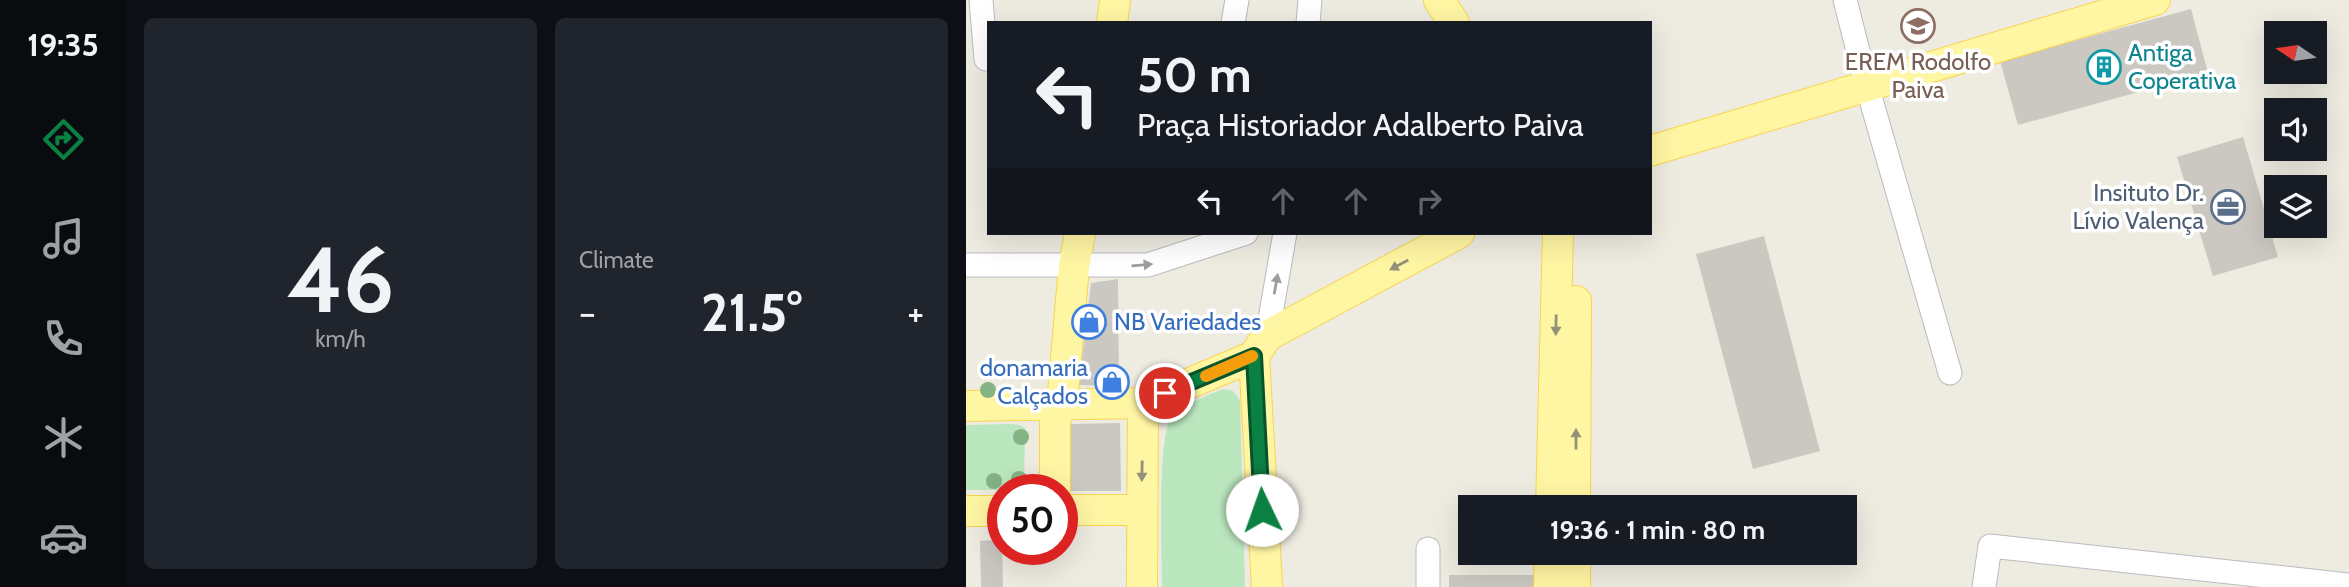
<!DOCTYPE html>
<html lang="en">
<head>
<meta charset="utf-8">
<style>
	body { margin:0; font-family:Cabin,sans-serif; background:#20242c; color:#f1f3f6; height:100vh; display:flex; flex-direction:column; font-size:26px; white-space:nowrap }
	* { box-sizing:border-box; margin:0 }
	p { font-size:23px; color:#9ea1a6 }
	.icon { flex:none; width:38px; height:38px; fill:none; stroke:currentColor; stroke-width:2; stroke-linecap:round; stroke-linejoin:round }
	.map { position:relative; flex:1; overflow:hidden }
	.sheet { display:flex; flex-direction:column; gap:18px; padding:18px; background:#0d0f14; width:840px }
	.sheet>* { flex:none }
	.banner { position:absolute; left:21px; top:21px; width:665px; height:214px; border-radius:0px; box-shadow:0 7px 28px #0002; background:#171b24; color:#f1f3f6; overflow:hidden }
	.needle { width:46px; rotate:283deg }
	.controls { position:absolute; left:1298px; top:21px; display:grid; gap:14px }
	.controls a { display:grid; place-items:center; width:63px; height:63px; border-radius:0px; background:#171b24; box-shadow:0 7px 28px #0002; font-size:35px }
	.speed { position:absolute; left:21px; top:474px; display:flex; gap:14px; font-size:35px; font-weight:700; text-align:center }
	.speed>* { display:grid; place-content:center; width:91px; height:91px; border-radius:50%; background:#171b24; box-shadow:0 7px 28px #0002; line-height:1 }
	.speed .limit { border:10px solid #d22; background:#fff; color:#111 }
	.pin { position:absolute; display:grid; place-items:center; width:60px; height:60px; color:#fff; margin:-30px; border:4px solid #fff; border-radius:50%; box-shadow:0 2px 7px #0007 }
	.me { position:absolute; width:77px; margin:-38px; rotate:357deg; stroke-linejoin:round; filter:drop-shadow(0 0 5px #0008) }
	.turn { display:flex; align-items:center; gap:24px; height:147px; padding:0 35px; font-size:32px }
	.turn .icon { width:91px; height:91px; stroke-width:2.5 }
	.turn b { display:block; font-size:49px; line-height:60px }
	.lanes { display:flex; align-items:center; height:66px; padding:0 35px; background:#0003; justify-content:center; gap:35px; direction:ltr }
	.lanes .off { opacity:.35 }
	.big { font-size:52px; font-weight:800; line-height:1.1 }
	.sheet .widget { flex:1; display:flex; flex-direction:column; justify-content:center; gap:10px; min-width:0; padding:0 24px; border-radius:10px; background:#20242c }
	.sheet .dial { align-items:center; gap:0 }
	.dial b { font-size:91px; line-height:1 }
	.heat { display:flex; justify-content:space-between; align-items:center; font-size:38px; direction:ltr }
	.sheet .tiles { flex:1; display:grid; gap:18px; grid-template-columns:repeat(2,1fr) }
	.trip { position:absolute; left:492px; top:495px; width:399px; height:70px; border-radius:0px; background:#171b24; box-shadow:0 7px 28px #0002; font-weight:800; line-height:70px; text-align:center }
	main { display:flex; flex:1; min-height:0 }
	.tab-bar { display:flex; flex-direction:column; width:126px; justify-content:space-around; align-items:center; background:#090b0e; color:#9ea1a6 }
	.tab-bar .icon { width:49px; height:49px }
	.tab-bar .active { color:#0b8043 }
	.tab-bar b { font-size:32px; color:#f1f3f6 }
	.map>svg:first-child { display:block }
</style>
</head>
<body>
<main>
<nav class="tab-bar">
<b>19:35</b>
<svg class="icon active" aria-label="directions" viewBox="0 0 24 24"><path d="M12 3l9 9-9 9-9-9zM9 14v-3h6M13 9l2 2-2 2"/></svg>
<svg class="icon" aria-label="music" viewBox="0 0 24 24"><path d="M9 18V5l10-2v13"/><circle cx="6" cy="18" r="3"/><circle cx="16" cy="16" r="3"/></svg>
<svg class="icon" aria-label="phone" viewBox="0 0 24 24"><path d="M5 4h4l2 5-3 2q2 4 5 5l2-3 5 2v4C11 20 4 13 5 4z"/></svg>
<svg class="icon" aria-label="climate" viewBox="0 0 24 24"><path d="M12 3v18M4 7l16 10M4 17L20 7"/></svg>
<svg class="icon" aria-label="car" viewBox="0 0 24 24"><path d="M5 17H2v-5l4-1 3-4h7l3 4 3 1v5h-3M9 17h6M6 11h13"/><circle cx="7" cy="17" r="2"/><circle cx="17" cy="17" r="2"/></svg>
</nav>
<section class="sheet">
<div class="tiles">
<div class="widget dial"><b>46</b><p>km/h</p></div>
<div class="widget"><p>Climate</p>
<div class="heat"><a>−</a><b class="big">21.5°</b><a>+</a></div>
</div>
</div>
</section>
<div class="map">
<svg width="1383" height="587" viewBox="0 0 1383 587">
	<rect width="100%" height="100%" fill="#eeebe1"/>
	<g fill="#bbe7be">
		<path d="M257 389 267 391 274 400 279 587H196C196 557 191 438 205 419 216 405 242 395 257 389Z"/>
		<polygon points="45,424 54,425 59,428 58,485 53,490 0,490 0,425"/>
	</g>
	<g fill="#cac8c0">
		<polygon points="1225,9 1242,73 1052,125 1034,61"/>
		<polygon points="1277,137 1312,257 1247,276 1211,157"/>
		<polygon points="798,236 854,451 787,469 730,254"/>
		<polygon points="152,279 153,386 113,385 125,283"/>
		<polygon points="154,423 155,491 104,491 104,424"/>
		<polygon points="28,540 28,544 36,543 37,587 15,587 14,541"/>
		<rect x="483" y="575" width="86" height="12"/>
	</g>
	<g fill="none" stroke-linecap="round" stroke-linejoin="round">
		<g stroke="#b9bbc1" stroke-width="25">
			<g id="minor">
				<polyline points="15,0 20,59"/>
				<polyline points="879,0 901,86 984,373"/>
				<polyline points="267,23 271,0"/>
				<polyline points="342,23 344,0"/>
				<polyline points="0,265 182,265 280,233"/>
				<polyline points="301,336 319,233"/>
				<polyline points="462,549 462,587"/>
				<polyline points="1018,587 1024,546 1383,585"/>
			</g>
		</g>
		<g stroke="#fad44d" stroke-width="32">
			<g id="major">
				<polyline points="473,0 488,23"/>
				<polyline points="146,23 149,0"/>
				<polyline points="684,151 1189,0"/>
				<polyline points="288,356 301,587"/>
				<polyline points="0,406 177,403 288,356 301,336 493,233"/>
				<polyline points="89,490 89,419 96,404 108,266 114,233"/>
				<polyline points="585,508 592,233"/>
				<polyline points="609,508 610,301"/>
				<polyline points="96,510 175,510"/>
				<polyline points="0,511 37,511"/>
				<polyline points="176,587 177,403"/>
				<polyline points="583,587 584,553"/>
				<polyline points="609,587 609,553"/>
			</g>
		</g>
		<use href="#minor" stroke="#fff" stroke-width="23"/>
		<use href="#major" stroke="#fff6a4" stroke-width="30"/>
	</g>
	<g fill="#84b384">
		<circle cx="22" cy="390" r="8"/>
		<circle cx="55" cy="437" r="8"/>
		<circle cx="53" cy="479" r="8"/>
		<circle cx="28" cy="481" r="8"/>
	</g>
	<defs><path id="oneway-solid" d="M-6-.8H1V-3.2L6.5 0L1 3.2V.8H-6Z" transform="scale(1.75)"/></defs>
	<g fill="#9b9ea1">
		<use href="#oneway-solid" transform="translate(176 265) rotate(-5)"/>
		<use href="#oneway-solid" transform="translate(310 284) rotate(-80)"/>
	</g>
	<g fill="#93937a">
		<use href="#oneway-solid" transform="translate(433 265) rotate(152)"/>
		<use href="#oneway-solid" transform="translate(590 325) rotate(91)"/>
		<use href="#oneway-solid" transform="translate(610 439) rotate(-90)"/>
		<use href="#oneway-solid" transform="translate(176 471) rotate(91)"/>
	</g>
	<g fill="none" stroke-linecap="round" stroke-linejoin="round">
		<g stroke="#07532c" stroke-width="18">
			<polyline id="route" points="199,393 288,356 296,510"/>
		</g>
		<use href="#route" stroke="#0b8043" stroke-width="12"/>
		<polyline stroke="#f59e0b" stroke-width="12" points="240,376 286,356"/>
	</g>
	<defs>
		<g id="school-ring" transform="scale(1.75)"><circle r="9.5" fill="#fff" stroke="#8d6e63" stroke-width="1.5"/><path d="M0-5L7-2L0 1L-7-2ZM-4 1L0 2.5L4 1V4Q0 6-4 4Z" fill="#8d6e63"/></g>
		<g id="building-ring" transform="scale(1.75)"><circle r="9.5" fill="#fff" stroke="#0f9aa8" stroke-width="1.5"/><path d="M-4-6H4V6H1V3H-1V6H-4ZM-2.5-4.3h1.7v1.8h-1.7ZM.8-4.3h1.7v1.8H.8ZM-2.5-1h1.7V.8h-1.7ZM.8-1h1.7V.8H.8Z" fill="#0f9aa8"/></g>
		<g id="office-ring" transform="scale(1.75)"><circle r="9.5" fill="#fff" stroke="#5c6f8a" stroke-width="1.5"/><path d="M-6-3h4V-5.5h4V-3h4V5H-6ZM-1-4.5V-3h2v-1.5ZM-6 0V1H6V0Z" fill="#5c6f8a"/></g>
		<g id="shop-ring" transform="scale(1.75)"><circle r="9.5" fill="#fff" stroke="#3f7fe0" stroke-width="1.5"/><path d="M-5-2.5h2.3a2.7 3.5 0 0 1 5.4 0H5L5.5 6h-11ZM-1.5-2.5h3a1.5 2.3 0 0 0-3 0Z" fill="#3f7fe0"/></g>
	</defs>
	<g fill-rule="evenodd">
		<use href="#school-ring" x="952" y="26"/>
		<use href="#building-ring" x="1138" y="67"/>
		<use href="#office-ring" x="1262" y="207"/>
		<use href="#shop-ring" x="123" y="322"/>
		<use href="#shop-ring" x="146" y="382"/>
	</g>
	<g text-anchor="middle" stroke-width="7" stroke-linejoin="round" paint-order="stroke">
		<g font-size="24" fill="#0d838f" stroke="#fff" text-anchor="start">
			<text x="1162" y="61">Antiga<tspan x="1162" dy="28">Coperativa</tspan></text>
		</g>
		<g font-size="24" fill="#785e54" stroke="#fff">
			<text x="952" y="70">EREM Rodolfo<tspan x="952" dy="28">Paiva</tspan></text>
		</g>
		<g font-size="24" fill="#4e5e75" stroke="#fff" text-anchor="end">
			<text x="1238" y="201">Insituto Dr.<tspan x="1238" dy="28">Lívio Valença</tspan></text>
		</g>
		<g font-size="24" fill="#366cbe" stroke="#fff" text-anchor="start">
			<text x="148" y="330">NB Variedades</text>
			<text x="122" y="376" text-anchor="end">donamaria<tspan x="122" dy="28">Calçados</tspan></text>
		</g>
	</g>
</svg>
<div class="controls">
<a><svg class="needle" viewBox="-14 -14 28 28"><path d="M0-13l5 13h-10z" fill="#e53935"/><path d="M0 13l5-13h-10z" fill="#9ea1a6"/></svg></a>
<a><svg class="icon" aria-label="sound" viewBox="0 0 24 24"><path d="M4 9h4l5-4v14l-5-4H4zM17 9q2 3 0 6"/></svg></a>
<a><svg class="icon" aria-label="layers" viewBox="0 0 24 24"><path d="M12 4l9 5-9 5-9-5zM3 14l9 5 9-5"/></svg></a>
</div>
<div class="speed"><div class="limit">50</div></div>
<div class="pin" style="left:199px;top:393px;background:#d93025"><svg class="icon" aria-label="arrive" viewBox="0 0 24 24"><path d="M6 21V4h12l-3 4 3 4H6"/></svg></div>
<svg class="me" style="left:296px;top:510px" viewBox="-20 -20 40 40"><circle r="19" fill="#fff"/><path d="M0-13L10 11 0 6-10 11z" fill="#0b8043"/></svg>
<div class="trip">19:36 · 1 min · 80 m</div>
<div class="banner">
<div class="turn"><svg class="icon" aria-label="left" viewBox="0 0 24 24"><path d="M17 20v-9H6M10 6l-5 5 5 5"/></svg><div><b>50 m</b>Praça Historiador Adalberto Paiva</div></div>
<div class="lanes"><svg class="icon" aria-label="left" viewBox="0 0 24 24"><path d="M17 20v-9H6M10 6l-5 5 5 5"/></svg><svg class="icon off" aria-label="ahead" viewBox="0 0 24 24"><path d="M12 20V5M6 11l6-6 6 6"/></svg><svg class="icon off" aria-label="ahead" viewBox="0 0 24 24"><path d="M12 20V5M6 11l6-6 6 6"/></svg><svg class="icon off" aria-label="right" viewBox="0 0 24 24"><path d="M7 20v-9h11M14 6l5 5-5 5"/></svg></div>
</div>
</div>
</main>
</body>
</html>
